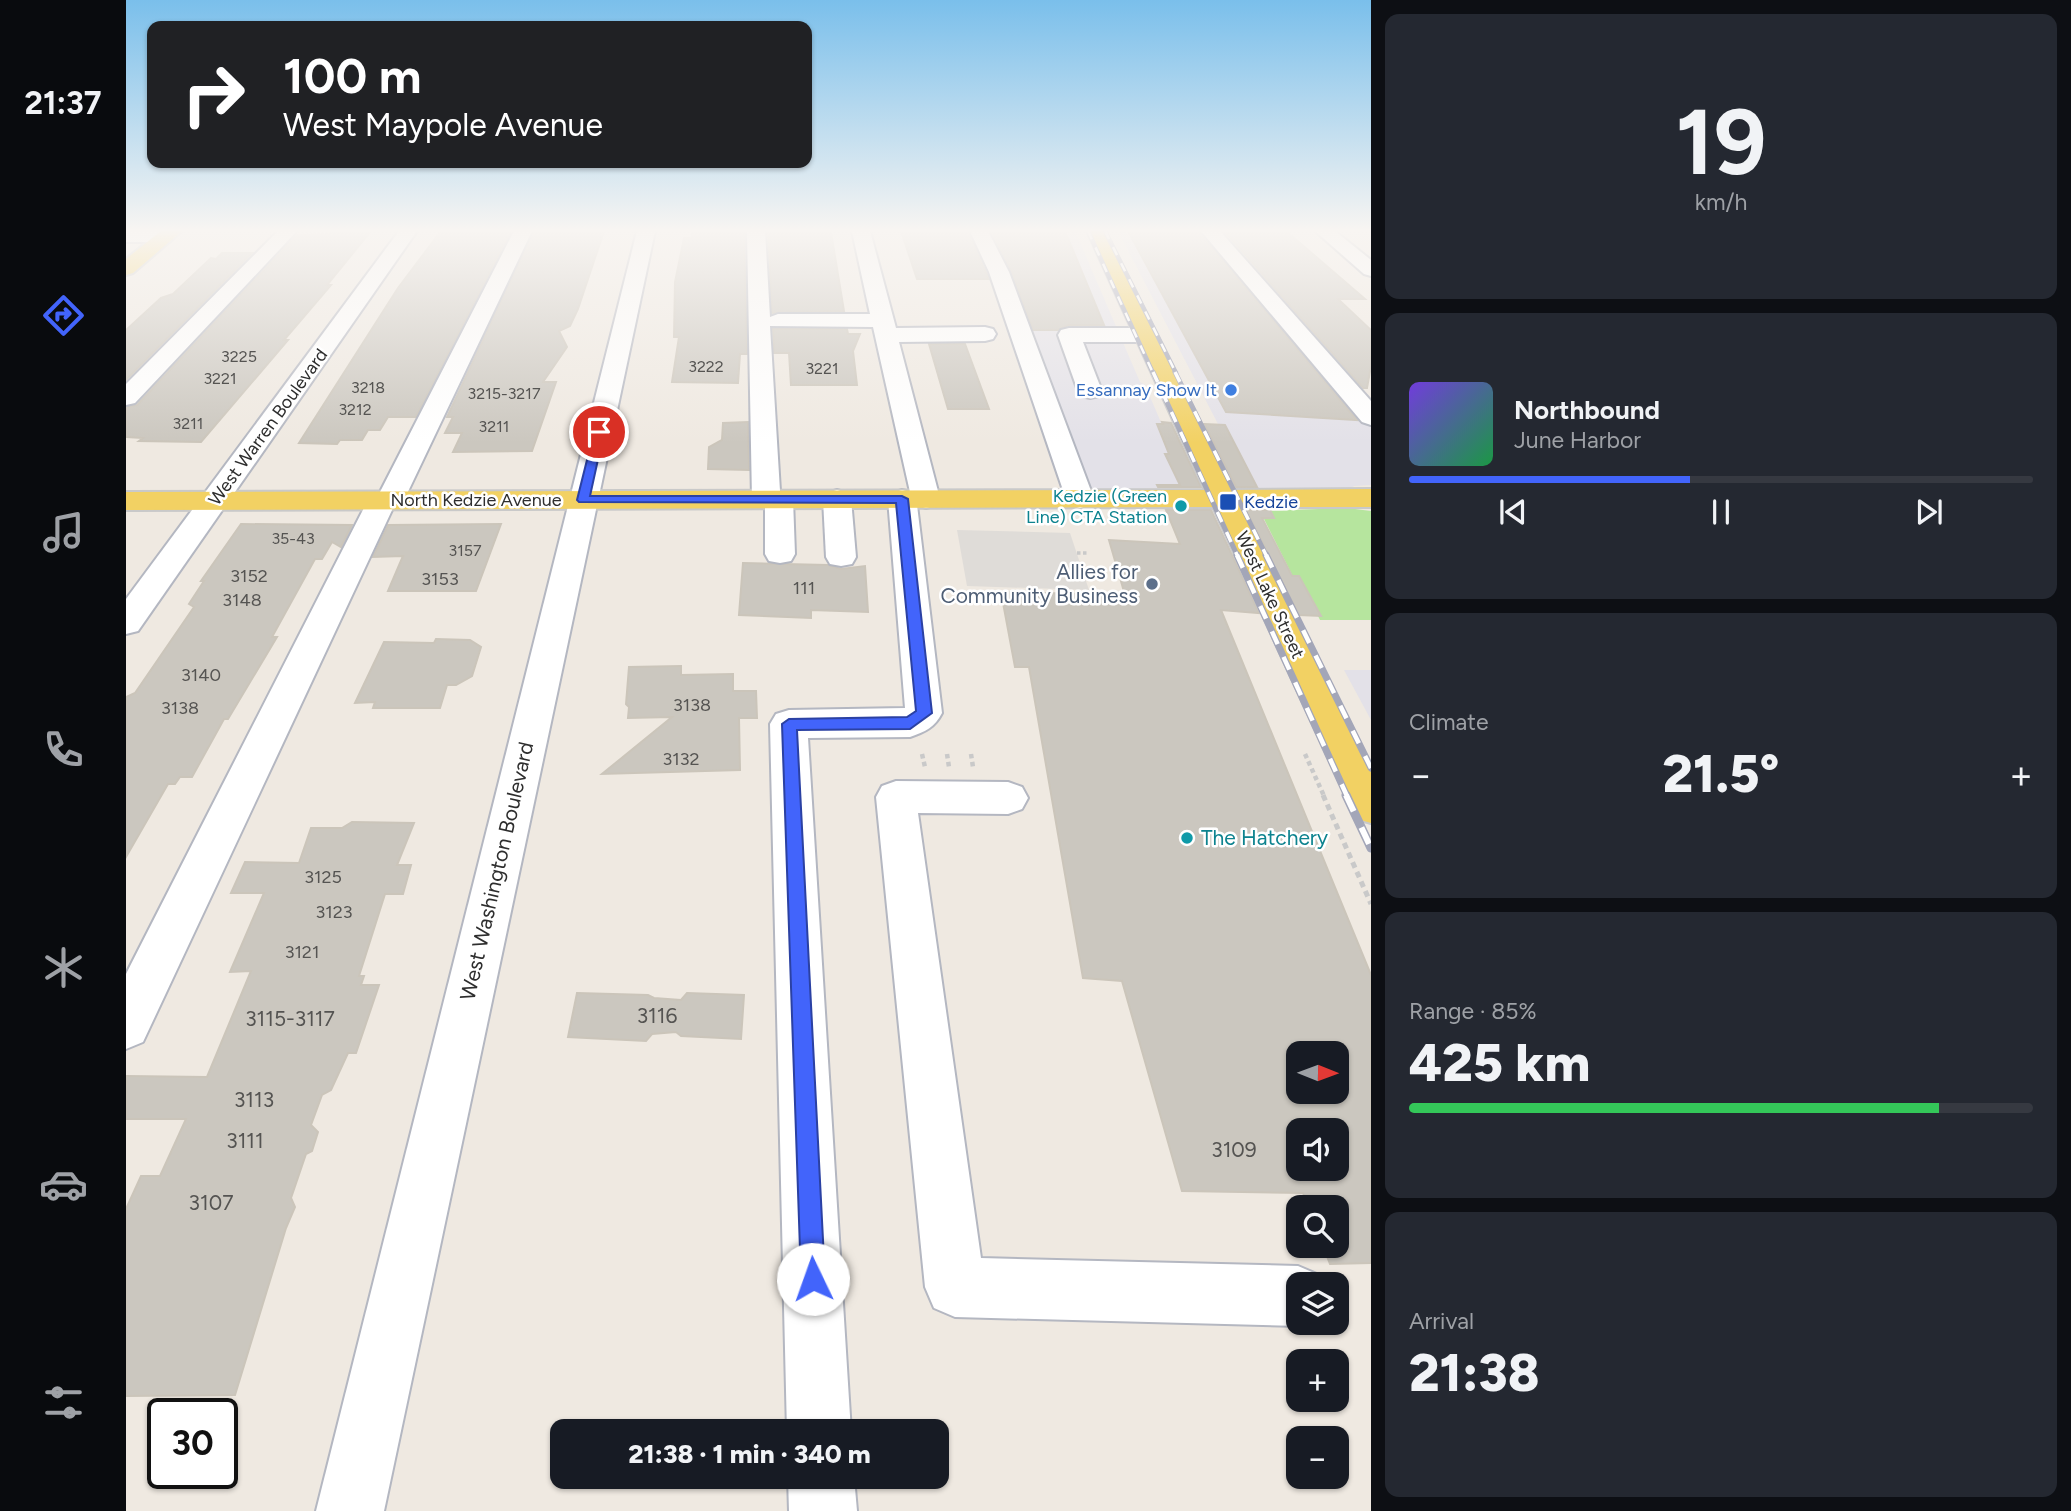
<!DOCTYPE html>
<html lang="en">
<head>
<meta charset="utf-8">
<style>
	body { margin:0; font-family:Figtree,sans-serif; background:#242831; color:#f1f3f6; height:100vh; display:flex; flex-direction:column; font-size:26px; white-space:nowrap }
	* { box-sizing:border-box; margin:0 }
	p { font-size:23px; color:#9ea1a6 }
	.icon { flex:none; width:38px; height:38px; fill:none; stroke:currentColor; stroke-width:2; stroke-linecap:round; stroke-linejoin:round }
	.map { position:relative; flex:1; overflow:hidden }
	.side { display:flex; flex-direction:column; gap:14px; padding:14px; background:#0d0f14; width:700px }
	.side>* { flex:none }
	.top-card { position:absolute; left:21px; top:21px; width:665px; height:147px; border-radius:14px; box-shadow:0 2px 5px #0004; background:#202124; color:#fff; overflow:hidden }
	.needle { width:46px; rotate:91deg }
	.controls { position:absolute; left:1160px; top:1041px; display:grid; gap:14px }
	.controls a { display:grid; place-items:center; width:63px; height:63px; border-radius:14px; background:#171b24; box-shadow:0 2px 5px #0004; font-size:35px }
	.speed { position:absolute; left:21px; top:1398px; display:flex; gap:14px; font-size:35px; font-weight:700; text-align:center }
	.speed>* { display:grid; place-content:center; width:91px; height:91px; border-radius:50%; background:#171b24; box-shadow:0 2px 5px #0004; line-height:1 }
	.speed .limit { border:4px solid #111; border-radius:10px; background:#fff; color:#111 }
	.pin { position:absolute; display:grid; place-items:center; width:60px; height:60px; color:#fff; margin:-30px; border:4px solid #fff; border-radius:50%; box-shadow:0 2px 7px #0007 }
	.me { position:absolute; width:77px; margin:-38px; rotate:357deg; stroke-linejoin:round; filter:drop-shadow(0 0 5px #0008) }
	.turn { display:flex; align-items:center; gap:24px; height:147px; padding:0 21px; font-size:32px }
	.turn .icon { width:91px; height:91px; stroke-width:2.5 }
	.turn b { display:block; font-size:49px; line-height:60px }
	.big { font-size:52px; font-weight:800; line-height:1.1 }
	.side .card { flex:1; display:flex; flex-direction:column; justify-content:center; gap:10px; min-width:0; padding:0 24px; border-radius:14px; background:#242831 }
	.side .dial { align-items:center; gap:0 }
	.dial b { font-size:91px; line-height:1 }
	.song { display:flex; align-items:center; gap:21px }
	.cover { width:84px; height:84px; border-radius:10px; background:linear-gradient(135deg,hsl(260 70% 55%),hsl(140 70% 35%)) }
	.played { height:7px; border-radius:4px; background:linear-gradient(90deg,#4264fb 45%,#363941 45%) }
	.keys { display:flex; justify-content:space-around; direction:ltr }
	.heat { display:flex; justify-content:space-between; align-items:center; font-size:38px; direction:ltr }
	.charge { height:10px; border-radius:5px; background:linear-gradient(90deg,#34c759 85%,#363941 0) }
	.trip { position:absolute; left:424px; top:1419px; width:399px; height:70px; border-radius:14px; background:#171b24; box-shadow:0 2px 5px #0004; font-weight:800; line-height:70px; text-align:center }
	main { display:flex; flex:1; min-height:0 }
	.menu { display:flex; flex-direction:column; width:126px; justify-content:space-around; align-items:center; background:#090b0e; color:#9ea1a6 }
	.menu .icon { width:49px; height:49px }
	.menu .on { color:#4264fb }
	.menu b { font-size:32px; color:#f1f3f6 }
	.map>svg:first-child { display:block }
</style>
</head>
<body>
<main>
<nav class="menu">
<b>21:37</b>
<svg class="icon on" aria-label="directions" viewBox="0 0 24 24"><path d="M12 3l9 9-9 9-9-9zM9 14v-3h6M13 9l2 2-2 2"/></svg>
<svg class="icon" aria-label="music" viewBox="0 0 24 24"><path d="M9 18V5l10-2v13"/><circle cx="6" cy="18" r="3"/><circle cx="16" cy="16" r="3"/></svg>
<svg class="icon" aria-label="phone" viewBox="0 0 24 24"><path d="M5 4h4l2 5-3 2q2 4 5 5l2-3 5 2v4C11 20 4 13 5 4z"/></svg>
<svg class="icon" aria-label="climate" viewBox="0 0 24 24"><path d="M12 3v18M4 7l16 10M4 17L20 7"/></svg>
<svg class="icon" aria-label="car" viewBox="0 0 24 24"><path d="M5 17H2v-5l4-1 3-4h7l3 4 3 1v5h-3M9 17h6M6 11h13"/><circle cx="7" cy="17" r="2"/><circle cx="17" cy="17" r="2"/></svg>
<svg class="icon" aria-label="filters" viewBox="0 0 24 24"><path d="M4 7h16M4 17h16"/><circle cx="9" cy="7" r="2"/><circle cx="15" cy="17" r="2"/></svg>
</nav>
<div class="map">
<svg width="1245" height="1511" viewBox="0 0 1245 1511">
	<rect width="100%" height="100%" fill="#efe9e1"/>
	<g fill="#e3e1e8">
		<polygon points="853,231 949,231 1014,382 1019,385 1063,488 973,490 950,487"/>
		<polygon points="992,231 1082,231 1245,418 1245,485 1228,486 1221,491 1126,490 1121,488 1105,456 1106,451"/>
		<polygon points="1218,670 1245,670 1245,720"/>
	</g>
	<polygon fill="#b6e59e" points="1221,508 1245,511 1245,620 1194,620 1179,590 1172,587 1134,511"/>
	<polygon fill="#dfdcd8" points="831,530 944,533 963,590 841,586"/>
	<g fill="#cbc7bf" stroke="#cbc5ba" stroke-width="2" fill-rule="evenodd">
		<polygon points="206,231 245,231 201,285 205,285 158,340 162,340 75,442 13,441 17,438 0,437 0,407 11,405 171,235 203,234"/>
		<polygon points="315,231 385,231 290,417 262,417 254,430 242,430 236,440 214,440 211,444 173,443 272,288"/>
		<polygon points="408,231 478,231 452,309 444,326 433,331 441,347 417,382 430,382 406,451 327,452 336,433 319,433 327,417 321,417"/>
		<polygon points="566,231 618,231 621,354 614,354 612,383 546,382 553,337 548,337 549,282 558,238 566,238"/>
		<polygon points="775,231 842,231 863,279 791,279"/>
		<polygon points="865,231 939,231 978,325 943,325 932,330 907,330 885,271"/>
		<polygon points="1002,231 1072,231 1231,420 1100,412"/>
		<polygon points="1098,231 1160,231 1239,299 1212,299 1245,330 1245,366 1241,388 1237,388"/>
		<polygon points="642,232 705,232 718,311 646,313"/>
		<polygon points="96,253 126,253 0,380 0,330 35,298 47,294 85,258 90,259"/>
		<polygon points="647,329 721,329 722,334 734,334 727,351 731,385 665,385 663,353 648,353"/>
		<polygon points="803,344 839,344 863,409 822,409"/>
		<polygon points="622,422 623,470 582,469 583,447 596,440 597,423"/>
		<polygon points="1036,422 1045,423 1075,487 1032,487 1031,485 1054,485 1039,454 1043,454 1031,424 1037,424"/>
		<polygon points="1078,424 1099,425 1131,487 1110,487"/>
		<path d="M1040 510H1085L1133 613 1095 610 1245 975V1263L1204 1264 1197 1246H1211V1208H1183L1177 1193 1056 1191 996 981 957 978 903 667H889L875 592 999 595 983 540 1054 544ZM1172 1054H1211V1092H1172ZM1172 1130H1211V1169H1172Z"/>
		<polygon points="1120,510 1144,510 1148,518 1136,518 1166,576 1173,576 1195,616 1173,615"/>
		<polygon points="115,524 226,525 215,547 206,542 196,559 189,559 146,637 151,637 102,719 98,719 66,777 54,777 49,784 42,784 0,857 0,697 9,693 68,607 63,604 78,581 75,581"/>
		<polygon points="375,524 350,591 262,591 277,556 247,557 262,525"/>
		<polygon points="617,563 702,565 715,569 739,566 742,612 685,610 685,618 613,615"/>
		<polygon points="310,639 344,640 355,647 346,676 330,685 321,685 314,708 247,708 249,702 229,703 258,642 308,643"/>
		<polygon points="555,666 555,675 607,674 607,691 630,691 631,718 613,718 614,770 476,774 546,717 502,718 503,707 500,704 503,667"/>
		<polygon points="226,822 288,823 271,865 285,865 277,894 259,894 233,976 238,976 235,985 253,985 230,1053 222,1053 205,1090 196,1095 185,1125 192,1132 186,1151 180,1154 165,1198 169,1207 160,1228 109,1395 0,1396 0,1209 15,1176 34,1176 60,1119 0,1119 0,1076 81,1077 125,971 104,972 138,893 105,893 119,862 173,863 185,828 216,828"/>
		<polygon points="451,993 522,995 528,998 555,1000 561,993 618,995 615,1039 555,1036 550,1032 526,1034 520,1041 442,1037"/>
	</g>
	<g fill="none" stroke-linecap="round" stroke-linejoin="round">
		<g stroke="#b4b7c1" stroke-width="4">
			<g id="minor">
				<polygon points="0,231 44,231 50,236 41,242 0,242"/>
				<polygon points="152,231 171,231 9,403 0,405 0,384"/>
				<polygon points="273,231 291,231 12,631 0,634 0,599"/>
				<polygon points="388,231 406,231 278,500 274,506 267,508 17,1042 0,1049 0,974 242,500 246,494 254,492"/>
				<polygon points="511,231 529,231 258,1511 190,1511"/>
				<path d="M621 231H639L644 317 652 314H744L726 231H744L770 328 859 327 867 329 870 334 867 339 859 341 773 342 814 499 810 505 800 508 791 505 816 713C809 727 799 732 784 737L682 738 725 1432H661L644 724 650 714 663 710 779 708 762 499 766 493 776 490 784 492 747 327 644 326 654 491 663 493 667 499 669 554 665 561 654 563 643 561 639 554V507L630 505 626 499Z"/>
				<polygon points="844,231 862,231 883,272 968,499 964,505 954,508 944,505 940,499 863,272"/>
				<polygon points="1075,231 1094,231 1245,401 1245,425 1236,422"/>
				<polygon points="1189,231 1209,231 1245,260 1245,276 1238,274"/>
				<polygon points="943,328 1020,328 1028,330 1031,335 1028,340 1020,342 957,342 976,391 973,396 964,398 955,396 952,391 932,335 935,330"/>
				<polygon points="711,490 721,493 725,499 730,557 726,564 715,566 704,564 700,557 697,499 701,493"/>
				<polygon points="770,781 882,782 896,787 902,798 896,809 882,814 792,813 855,1258 1172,1266 1193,1275 1197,1284 1172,1284 1172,1323 1179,1323 1172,1326 829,1317 808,1308 799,1287 750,797 756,786"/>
				<polygon points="662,1477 728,1477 731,1511 663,1511"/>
			</g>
		</g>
		<g stroke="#c9c9c9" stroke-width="4">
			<g id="major">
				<polygon points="35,231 56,231 7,273 0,275 0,259"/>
				<polygon points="961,231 979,231 1108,490 1245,489 1245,507 1116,507 1245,766 1245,823 1231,819 1225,807 1087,507 0,510 0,492 1079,490"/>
			</g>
		</g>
		<polyline stroke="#c9c9c9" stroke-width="3.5" stroke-dasharray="3.5 2.5" stroke-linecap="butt" points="951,553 962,553"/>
		<g stroke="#c9c9c9" stroke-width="4.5" stroke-dasharray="4.5 3.5" stroke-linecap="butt">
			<polyline points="796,754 799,767"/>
			<polyline points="821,754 823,767"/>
			<polyline points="845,754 847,767"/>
			<polyline points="1179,754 1198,796"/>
		</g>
		<polyline stroke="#c9c9c9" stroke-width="5" stroke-dasharray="6 4.5" stroke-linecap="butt" points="1197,795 1245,904"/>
		<use href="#minor" fill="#fff" fill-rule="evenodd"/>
		<use href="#major" fill="#f2d163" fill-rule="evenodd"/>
		<g stroke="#a3a6b8" stroke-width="4.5">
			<g id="rail-far3">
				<polyline points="962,231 1027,373"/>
				<polyline points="979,231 1050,373"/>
			</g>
		</g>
		<g stroke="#a3a6b8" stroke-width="5">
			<g id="rail-far2">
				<polyline points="1027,372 1112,557"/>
				<polyline points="1049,372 1141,557"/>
			</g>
		</g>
		<g stroke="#a3a6b8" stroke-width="7">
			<g id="rail-far1">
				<polyline points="1111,555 1221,796"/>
				<polyline points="1140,555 1245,768"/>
			</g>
		</g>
		<g stroke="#a3a6b8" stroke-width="9">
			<polyline id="rail" points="1220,795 1245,848"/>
		</g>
		<use href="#rail-far3" stroke="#fff" stroke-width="2.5" stroke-dasharray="9" stroke-linecap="butt"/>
		<use href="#rail-far2" stroke="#fff" stroke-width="3.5" stroke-dasharray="11" stroke-linecap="butt"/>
		<use href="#rail-far1" stroke="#fff" stroke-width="4.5" stroke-dasharray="14" stroke-linecap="butt"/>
		<use href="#rail" stroke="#fff" stroke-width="6" stroke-dasharray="18" stroke-linecap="butt"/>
	</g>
	<linearGradient id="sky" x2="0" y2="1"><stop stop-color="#7abfeb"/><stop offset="0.52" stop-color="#f8f5f2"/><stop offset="1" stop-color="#f8f5f2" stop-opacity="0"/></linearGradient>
	<rect width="1245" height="443" fill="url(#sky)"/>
	<polygon fill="#4264fb" stroke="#2b41a3" stroke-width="2" points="473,429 478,432 464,496 776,496 782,499 806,713 784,729 671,730 699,1279 696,1288 687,1291 678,1288 675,1279 656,724 663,719 781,717 790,711 770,503 453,502 451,500 468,432"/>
	<circle fill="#3f7fe0" stroke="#fff" stroke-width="2.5" cx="1105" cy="390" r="7"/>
	<rect fill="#1a4fb4" stroke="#fff" stroke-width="2.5" x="1093" y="493" width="18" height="18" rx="3.5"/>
	<g fill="#0f9aa8" stroke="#fff" stroke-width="2.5">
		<circle cx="1055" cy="506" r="7"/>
		<circle cx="1061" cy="838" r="7"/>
	</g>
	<circle fill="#5c6f8a" stroke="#fff" stroke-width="2.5" cx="1026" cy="584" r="7"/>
	<g text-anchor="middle" stroke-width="5" stroke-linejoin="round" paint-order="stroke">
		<g font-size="16" fill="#555452">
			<text x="113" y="362">3225</text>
			<text x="580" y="372">3222</text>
			<text x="696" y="374">3221</text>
			<text x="94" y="384">3221</text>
			<text x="242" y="393">3218</text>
			<text x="378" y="399">3215-3217</text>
			<text x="229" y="415">3212</text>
			<text x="62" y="429">3211</text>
			<text x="368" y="432">3211</text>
			<text x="167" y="544">35-43</text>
			<text x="339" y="556">3157</text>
		</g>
		<g font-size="18" fill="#366cbe" stroke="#fff" text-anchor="end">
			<text x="1091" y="396">Essannay Show It</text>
		</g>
		<g font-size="18" fill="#2e2e2e" stroke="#fff">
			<text transform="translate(142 427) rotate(-54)" y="6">West Warren Boulevard</text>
			<text x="350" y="506">North Kedzie Avenue</text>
			<text transform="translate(1144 595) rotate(65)" y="6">West Lake Street</text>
		</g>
		<g font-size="18" fill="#0d838f" stroke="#fff" text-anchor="end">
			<text x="1041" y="502">Kedzie (Green<tspan x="1041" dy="21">Line) CTA Station</tspan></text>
		</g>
		<g font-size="18" fill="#164399" stroke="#fff" text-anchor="start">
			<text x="1118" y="508">Kedzie</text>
		</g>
		<g font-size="18" fill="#555452">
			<text x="123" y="582">3152</text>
			<text x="314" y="585">3153</text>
			<text x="678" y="594">111</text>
			<text x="116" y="606">3148</text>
			<text x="75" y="681">3140</text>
			<text x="566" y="711">3138</text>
			<text x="54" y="714">3138</text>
			<text x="555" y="765">3132</text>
			<text x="197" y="883">3125</text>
			<text x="208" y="918">3123</text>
			<text x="176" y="958">3121</text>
		</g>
		<g font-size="21" fill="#4e5e75" stroke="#fff" text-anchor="end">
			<text x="1012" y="579">Allies for<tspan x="1012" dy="24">Community Business</tspan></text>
		</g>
		<g font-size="21" fill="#0d838f" stroke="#fff" text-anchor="start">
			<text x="1075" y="845">The Hatchery</text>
		</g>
		<g font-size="21" fill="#2e2e2e" stroke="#fff">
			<text transform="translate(371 871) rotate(-77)" y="7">West Washington Boulevard</text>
		</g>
		<g font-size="21" fill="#555452">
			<text x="531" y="1023">3116</text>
			<text x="164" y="1026">3115-3117</text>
			<text x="128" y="1107">3113</text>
			<text x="119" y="1148">3111</text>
			<text x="1108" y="1157">3109</text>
			<text x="85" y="1210">3107</text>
		</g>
	</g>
</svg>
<div class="controls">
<a><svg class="needle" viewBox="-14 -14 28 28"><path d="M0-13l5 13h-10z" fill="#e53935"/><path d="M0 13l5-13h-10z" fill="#9ea1a6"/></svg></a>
<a><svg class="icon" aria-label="sound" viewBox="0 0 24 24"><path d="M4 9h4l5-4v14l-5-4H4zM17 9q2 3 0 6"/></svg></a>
<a><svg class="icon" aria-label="search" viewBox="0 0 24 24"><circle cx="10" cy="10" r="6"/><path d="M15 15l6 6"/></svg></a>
<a><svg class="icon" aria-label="layers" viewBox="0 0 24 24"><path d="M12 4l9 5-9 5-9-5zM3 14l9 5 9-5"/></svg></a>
<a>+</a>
<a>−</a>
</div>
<div class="speed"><div class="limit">30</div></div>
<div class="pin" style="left:473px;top:432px;background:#d93025"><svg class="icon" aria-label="arrive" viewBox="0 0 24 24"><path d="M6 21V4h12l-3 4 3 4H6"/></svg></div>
<svg class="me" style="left:687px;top:1279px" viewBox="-20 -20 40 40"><circle r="19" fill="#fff"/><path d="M0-13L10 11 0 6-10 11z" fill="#4264fb"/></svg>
<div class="trip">21:38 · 1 min · 340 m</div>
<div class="top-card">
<div class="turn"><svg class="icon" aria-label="right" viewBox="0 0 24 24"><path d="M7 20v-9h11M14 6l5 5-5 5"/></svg><div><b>100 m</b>West Maypole Avenue</div></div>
</div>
</div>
<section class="side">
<div class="card dial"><b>19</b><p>km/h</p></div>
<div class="card">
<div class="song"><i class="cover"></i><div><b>Northbound</b><p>June Harbor</p></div></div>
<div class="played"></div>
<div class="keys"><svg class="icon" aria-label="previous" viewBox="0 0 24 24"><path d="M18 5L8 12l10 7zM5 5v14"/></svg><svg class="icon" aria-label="pause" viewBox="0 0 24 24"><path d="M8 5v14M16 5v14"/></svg><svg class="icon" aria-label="next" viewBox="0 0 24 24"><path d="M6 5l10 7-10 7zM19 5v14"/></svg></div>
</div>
<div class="card"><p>Climate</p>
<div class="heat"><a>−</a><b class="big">21.5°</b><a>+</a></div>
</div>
<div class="card"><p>Range · 85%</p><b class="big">425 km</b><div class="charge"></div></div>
<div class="card"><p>Arrival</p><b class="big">21:38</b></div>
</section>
</main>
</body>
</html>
